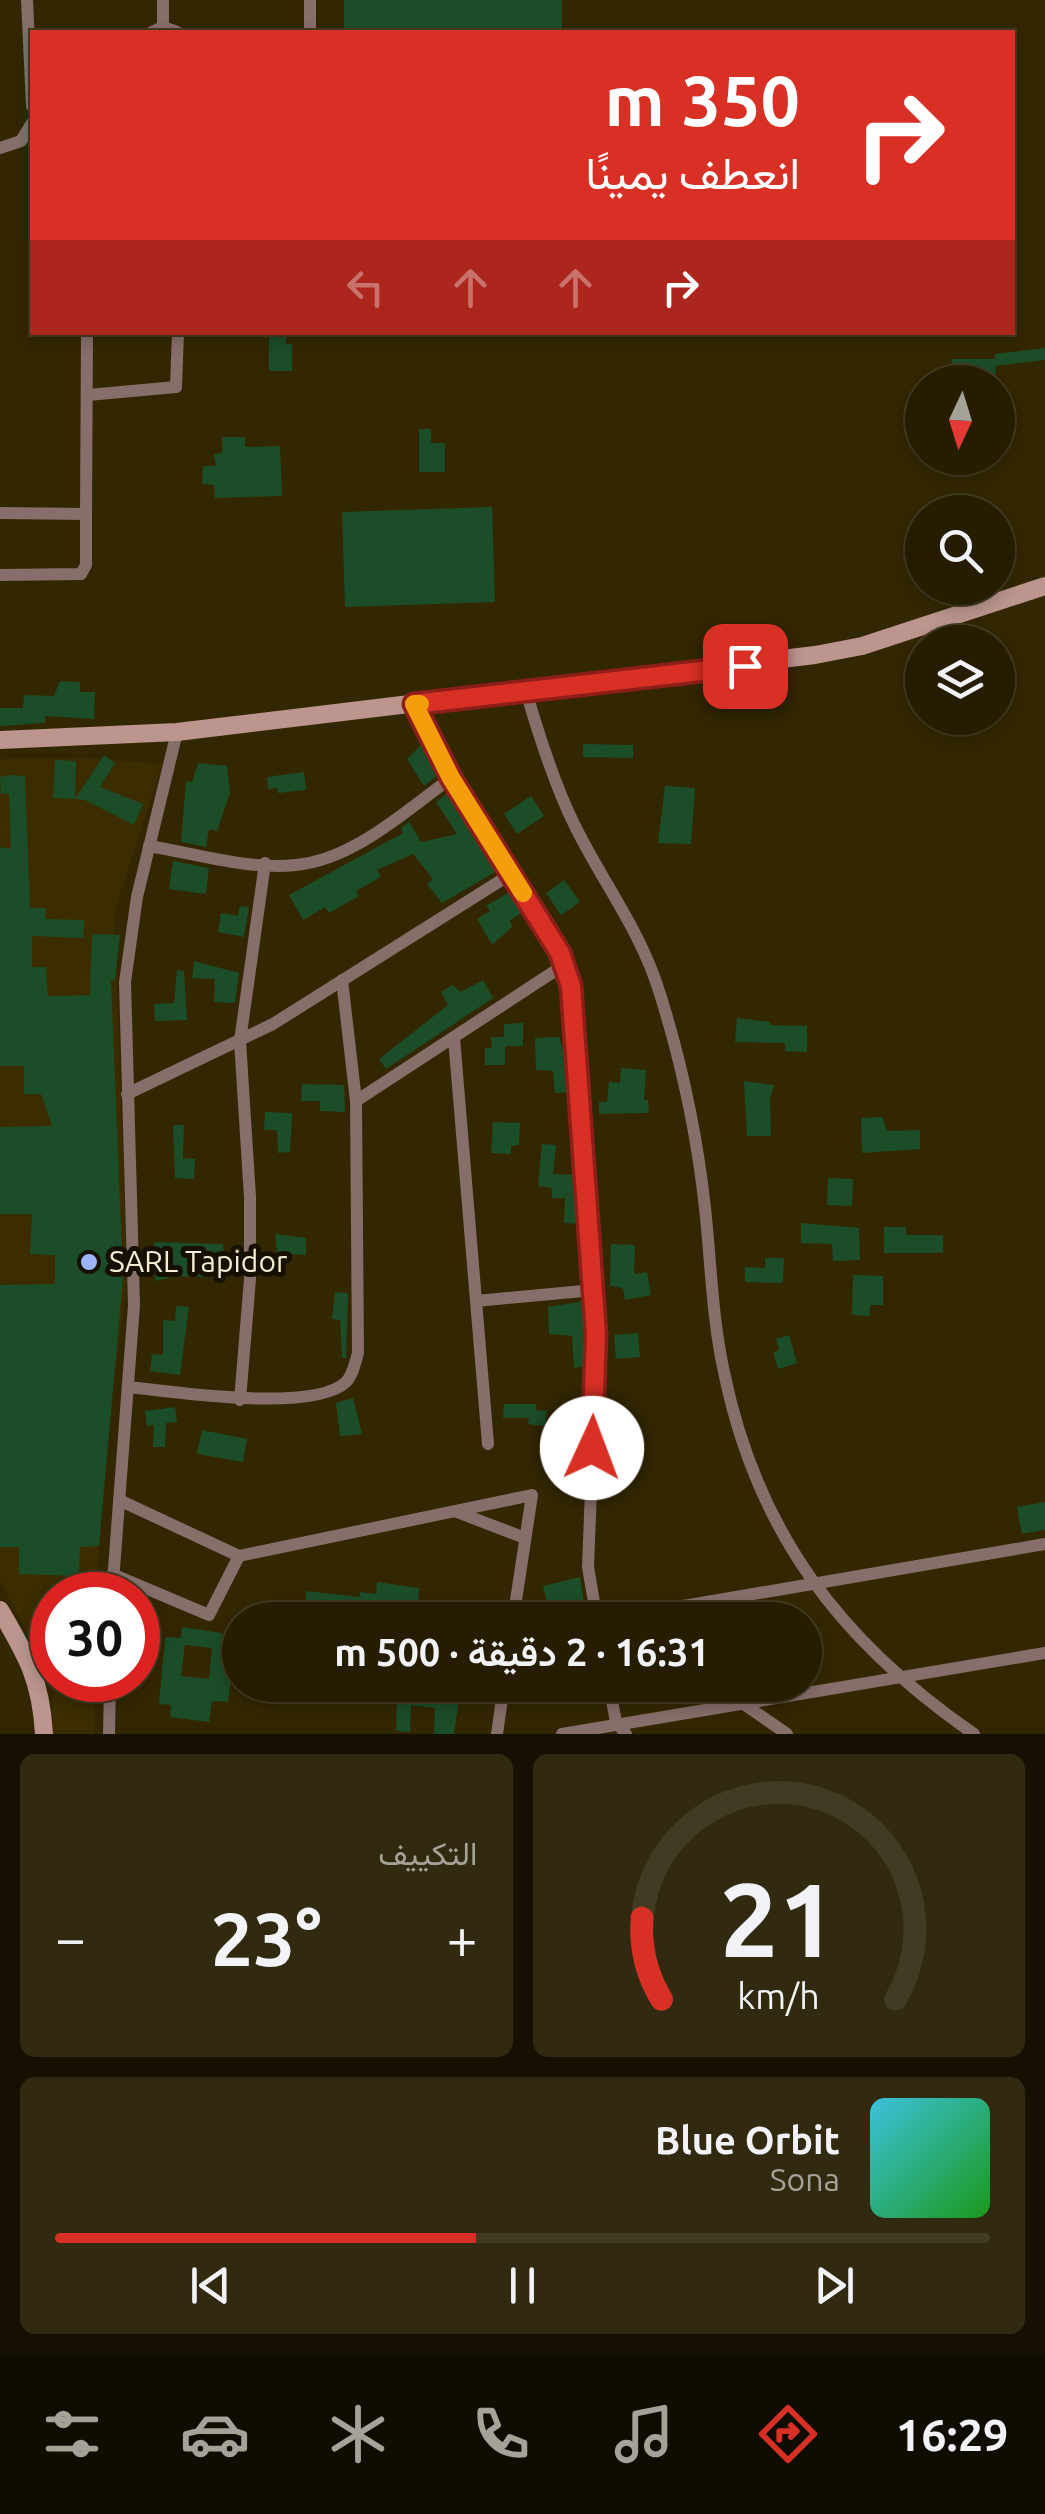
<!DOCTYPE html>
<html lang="ar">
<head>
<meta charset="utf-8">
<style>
	body { margin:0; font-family:Ubuntu,Vazirmatn,sans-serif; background:#322a10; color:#f1f3f6; direction:rtl; height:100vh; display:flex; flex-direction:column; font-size:38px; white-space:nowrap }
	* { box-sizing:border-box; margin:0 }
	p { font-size:32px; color:#a4a299 }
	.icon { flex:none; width:55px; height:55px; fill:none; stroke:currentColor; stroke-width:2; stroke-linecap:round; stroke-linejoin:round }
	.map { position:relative; height:1734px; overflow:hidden; direction:ltr }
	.panel { display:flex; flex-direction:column; gap:20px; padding:20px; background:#151001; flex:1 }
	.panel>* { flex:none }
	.banner { position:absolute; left:30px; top:30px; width:985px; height:305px; border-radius:0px; box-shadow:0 5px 15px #0003,0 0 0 2px #423b23; direction:rtl; background:#d93025; color:#fff; overflow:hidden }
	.needle { width:65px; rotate:184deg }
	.buttons { position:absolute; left:905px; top:365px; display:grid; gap:20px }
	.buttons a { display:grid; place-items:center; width:110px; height:110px; border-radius:50%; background:#261d01; box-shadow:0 5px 15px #0003,0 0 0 2px #423b23; font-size:50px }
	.speed { position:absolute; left:30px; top:1572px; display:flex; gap:20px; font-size:50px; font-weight:700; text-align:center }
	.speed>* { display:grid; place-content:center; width:130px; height:130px; border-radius:50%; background:#261d01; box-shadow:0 5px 15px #0003,0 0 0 2px #423b23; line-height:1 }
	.speed .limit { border:15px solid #d22; background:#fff; color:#111 }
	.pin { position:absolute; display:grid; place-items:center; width:85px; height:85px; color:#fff; margin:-42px; border-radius:20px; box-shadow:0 5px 15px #0006 }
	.me { position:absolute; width:110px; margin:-55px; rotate:2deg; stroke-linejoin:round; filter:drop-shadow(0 0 8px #0008) }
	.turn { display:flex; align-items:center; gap:35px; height:210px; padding:0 50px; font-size:45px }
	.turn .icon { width:130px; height:130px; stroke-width:2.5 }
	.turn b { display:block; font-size:70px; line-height:85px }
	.lanes { display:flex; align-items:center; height:95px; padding:0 50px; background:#0003; justify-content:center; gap:50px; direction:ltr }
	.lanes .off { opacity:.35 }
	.big { font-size:75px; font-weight:600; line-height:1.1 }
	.panel .tile { flex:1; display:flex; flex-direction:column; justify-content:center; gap:15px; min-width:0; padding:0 35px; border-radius:15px; background:#322a10 }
	.panel .dial { align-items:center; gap:0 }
	.dial svg { height:260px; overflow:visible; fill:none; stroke:#423b23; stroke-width:7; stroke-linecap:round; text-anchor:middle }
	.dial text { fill:#f1f3f6; stroke:none }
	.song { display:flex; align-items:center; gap:30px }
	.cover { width:120px; height:120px; border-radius:15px; background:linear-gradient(135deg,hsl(190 70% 55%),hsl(120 70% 35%)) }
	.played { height:10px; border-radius:5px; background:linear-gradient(90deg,#d93025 45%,#423b23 45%) }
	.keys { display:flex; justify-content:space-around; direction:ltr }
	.heat { display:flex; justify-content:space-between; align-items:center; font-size:55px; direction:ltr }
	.panel .tiles { flex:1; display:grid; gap:20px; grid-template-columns:1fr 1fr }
	.tile:last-child { grid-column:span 2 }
	.trip { position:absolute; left:222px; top:1602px; width:600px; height:100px; border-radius:50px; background:#261d01; box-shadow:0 5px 15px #0003,0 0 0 2px #423b23; font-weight:600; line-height:100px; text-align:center; direction:rtl }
	.tab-bar { display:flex; height:160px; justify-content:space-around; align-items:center; background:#0f0c00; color:#a4a299 }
	.tab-bar .icon { width:70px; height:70px }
	.tab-bar .active { color:#d93025 }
	.tab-bar b { font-size:45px; color:#f1f3f6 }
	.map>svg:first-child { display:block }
</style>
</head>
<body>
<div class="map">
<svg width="1045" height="1734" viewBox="0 0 1045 1734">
	<rect width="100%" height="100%" fill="#332701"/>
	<g fill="#3b2d00">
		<polygon points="87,758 162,764 114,913 127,1278 102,1475 97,1595 52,1595 52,1677 0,1581 0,759"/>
		<polygon points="53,1680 94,1680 95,1734 53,1734"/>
	</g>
	<g fill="#1c4d29" fill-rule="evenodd">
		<rect x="344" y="0" width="218" height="32"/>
		<polygon points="269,332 286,332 286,344 292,344 292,371 269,371"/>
		<polygon points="1045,348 1045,360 996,366 996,361 995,382 936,382 936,370 952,370 952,359 995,359 995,354"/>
		<polygon points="419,429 431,429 431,443 445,443 445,472 419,472"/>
		<polygon points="222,437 245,437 245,447 280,446 282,496 215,498 214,485 202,484 203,466 216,466 214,454 222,453"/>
		<polygon points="492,507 495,602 345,607 342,512"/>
		<polygon points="60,681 80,682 80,692 95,692 94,719 45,716 45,723 0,726 0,708 23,708 24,695 54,696"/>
		<polygon points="423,743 438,775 424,786 407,759"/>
		<polygon points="583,744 633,745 633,758 583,757"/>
		<polygon points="104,755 115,763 100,787 143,804 134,825 85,800 75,799"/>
		<polygon points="55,760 76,761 75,799 53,798"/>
		<polygon points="198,763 227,766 230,793 217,831 209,829 206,847 181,842 186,781 192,782"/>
		<polygon points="304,772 306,790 278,793 277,788 268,789 267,777"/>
		<polygon points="10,775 25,776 30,908 46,908 45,919 84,920 83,938 32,936 32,967 46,967 48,996 90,995 92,934 120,935 115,980 111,980 123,1277 99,1546 80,1547 79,1576 19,1574 19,1547 0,1547 0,1285 55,1284 55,1255 30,1254 32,1214 0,1214 0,1127 52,1126 41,1094 24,1094 24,1066 0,1066 0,847 11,849 9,794 1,794 0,777"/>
		<polygon points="665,786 695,788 691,844 658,843"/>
		<polygon points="448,793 497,871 442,903 427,884 433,879 413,854 377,870 381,877 356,891 359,896 329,913 325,907 303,920 289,895 403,833 401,828 409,822 421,842 457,834 436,802"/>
		<polygon points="531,796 544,816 517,834 504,814"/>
		<polygon points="173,861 209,868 206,894 169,889"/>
		<polygon points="564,880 580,902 561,915 546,893"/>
		<polygon points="510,892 523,912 509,921 513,926 492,945 477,919 490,911 486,906"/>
		<polygon points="240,906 249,907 244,937 218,932 221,913 238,916"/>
		<polygon points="194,961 239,973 235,1003 214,1002 215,979 192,978"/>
		<polygon points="177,970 184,971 187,1020 155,1021 154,1004 174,1003"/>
		<polygon points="483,980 493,998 386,1069 379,1059 448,1005 441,992 452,985 461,992"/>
		<polygon points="737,1018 770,1022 770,1025 807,1026 807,1052 785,1051 785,1043 735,1042"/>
		<polygon points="523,1023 523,1046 505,1046 505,1065 485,1065 485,1048 492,1048 491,1037 504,1037 504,1024"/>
		<polygon points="559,1037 566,1058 569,1092 555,1093 553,1071 536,1070 535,1038"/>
		<polygon points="621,1068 646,1070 644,1100 648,1100 649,1113 599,1114 599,1102 607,1102 609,1082 620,1083"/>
		<polygon points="744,1081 774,1085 770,1098 771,1136 747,1136"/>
		<polygon points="302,1084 344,1085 345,1112 320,1111 320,1101 301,1101"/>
		<polygon points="265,1112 292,1113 290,1152 278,1153 277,1130 264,1130"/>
		<polygon points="882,1117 887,1131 920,1130 920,1149 862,1153 861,1118"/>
		<polygon points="493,1122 520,1123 519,1145 511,1146 511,1154 491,1153"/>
		<polygon points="173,1125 184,1125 183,1158 195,1159 194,1179 175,1178"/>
		<polygon points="542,1144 556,1145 553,1174 575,1175 579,1224 564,1223 565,1198 552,1198 552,1188 538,1186"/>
		<polygon points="828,1178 853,1179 852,1206 827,1205"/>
		<polygon points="801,1223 859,1228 860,1260 833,1261 832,1244 801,1243"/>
		<polygon points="884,1227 906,1227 906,1235 943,1235 943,1253 884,1253"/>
		<polygon points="275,1234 306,1238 306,1255 277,1254"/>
		<polygon points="154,1242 223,1244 227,1278 177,1276 155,1281"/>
		<polygon points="611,1244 635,1245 634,1274 647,1272 651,1295 625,1300 623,1288 610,1286"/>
		<polygon points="765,1258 784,1258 783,1283 745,1282 745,1267 765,1268"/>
		<polygon points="853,1275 883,1276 883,1305 870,1305 870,1316 852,1315"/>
		<polygon points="335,1292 348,1293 346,1358 342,1358 340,1320 332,1319"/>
		<polygon points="584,1301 586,1366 574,1368 572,1336 549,1334 548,1307"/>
		<polygon points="176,1306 189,1307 180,1375 150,1371 152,1354 163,1355 163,1320 175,1321"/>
		<polygon points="638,1333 640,1357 616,1359 614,1335"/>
		<polygon points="789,1335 797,1363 778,1369 773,1352 779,1350 776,1339"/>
		<polygon points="353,1398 362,1434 340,1436 336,1403"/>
		<polygon points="504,1404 536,1404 536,1410 547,1411 545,1426 528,1424 529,1418 503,1418"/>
		<polygon points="175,1407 177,1422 166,1423 165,1447 153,1447 154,1425 147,1426 145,1411"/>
		<polygon points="202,1430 247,1439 243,1462 197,1454"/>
		<polygon points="1045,1502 1045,1530 1022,1534 1017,1507"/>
		<polygon points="580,1577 585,1609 550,1615 543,1586"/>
		<polygon points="377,1582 419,1588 418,1601 433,1602 431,1620 373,1620 357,1618 358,1612 327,1608 326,1620 272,1620 274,1602 305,1606 306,1591 360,1597 360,1592 376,1594"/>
		<path d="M182 1627 222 1633 221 1645 235 1646 228 1702 212 1701 209 1722 170 1717 171 1705 159 1704 165 1637 181 1638ZM185 1645 212 1648 209 1679 181 1676Z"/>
		<polygon points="363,1685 461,1685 454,1734 434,1734 435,1708 411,1705 410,1732 396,1731 397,1697 362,1694"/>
	</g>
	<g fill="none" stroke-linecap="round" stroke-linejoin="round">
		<g stroke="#866e6a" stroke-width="12">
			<polyline points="27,0 32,106"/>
			<polyline points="163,0 163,27"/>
			<polyline points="310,0 310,32"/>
			<polyline points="152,32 163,27 177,32"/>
			<polyline points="0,148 21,141 32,123"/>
			<polyline points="88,395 176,387 178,332"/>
			<polyline points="0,513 86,514 87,332"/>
			<polyline points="0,575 81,574 86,565 86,514"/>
			<path d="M526 691C539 736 554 784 575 826 603 883 641 931 660 994 682 1064 697 1135 705 1208 711 1262 712 1318 724 1372 757 1533 841 1642 974 1734"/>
			<polyline points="415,704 451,778 560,953 571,985 597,1334 588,1567 597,1620"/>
			<path d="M149 846C196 854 249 870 296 865 353 860 407 810 451 778"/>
			<polyline points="454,1038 488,1444"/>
			<polyline points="127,1094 273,1024 511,874"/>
			<polyline points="356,1101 564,965"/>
			<polyline points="476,1301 594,1290"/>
			<path d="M129 1387C173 1392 314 1413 346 1382 353 1375 355 1363 358 1353L356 1101 342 980"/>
			<polyline points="240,1400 250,1279 250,1197 240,1041 265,863"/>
			<polyline points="119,1500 239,1556 532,1495 513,1620"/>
			<polyline points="457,1512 525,1538"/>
			<polyline points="112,1574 209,1615 239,1556"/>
			<polyline points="112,1595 134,1305 125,982 137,897 177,732"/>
			<polyline points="602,1620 1045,1544"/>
			<polyline points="609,1685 616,1722 626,1734"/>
			<polyline points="741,1702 787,1734"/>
			<polyline points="109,1734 110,1680"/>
			<polyline points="497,1734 504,1685"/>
			<polyline points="562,1734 1045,1653"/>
		</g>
		<g stroke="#bb958e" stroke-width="18">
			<polyline points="0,740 177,732 815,655 862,646 1045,586"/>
			<path d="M0 1610C27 1656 41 1680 44 1734"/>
		</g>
	</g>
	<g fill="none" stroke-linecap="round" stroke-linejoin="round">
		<g stroke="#8d1f18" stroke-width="25">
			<polyline id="route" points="592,1448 596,1334 571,986 560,953 451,778 414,704 745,666"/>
		</g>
		<use href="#route" stroke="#d93025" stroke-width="18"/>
		<polyline stroke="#f59e0b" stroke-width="18" points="420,704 414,704 451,778 523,893"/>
	</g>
	<circle fill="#9cb4fd" stroke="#171001" stroke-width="4" cx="89" cy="1262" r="10"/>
	<g text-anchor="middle" stroke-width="10" stroke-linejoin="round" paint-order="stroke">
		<g font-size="30" fill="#f6ecd3" stroke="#171001" text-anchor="start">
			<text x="109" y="1272">SARL Tapidor</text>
		</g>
	</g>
</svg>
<div class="buttons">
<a><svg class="needle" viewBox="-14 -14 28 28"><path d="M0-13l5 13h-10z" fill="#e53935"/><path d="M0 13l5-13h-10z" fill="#a4a299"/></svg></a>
<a><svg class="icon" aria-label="search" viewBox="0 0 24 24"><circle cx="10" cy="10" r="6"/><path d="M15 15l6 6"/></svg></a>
<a><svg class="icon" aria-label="layers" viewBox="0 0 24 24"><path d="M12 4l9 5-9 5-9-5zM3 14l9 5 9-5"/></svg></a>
</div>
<div class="speed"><div class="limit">30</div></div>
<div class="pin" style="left:745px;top:666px;background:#d93025"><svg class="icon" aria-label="arrive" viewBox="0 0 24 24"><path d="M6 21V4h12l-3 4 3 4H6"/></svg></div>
<svg class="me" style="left:592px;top:1448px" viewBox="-20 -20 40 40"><circle r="19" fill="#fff"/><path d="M0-13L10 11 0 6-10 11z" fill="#d93025"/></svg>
<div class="trip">16:31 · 2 دقيقة · 500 m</div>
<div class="banner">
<div class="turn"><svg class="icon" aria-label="right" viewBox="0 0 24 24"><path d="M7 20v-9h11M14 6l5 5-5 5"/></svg><div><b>350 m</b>انعطف يمينًا</div></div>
<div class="lanes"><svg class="icon off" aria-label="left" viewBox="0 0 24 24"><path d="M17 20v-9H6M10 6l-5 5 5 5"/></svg><svg class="icon off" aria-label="ahead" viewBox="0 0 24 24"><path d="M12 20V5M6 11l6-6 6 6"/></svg><svg class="icon off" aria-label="ahead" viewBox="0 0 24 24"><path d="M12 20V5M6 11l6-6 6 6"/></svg><svg class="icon" aria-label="right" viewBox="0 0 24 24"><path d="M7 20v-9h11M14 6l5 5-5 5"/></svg></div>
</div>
</div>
<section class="panel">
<div class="tiles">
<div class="tile dial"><svg viewBox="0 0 100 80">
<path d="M14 69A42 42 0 1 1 86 69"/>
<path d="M14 69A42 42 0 0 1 8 44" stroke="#d93025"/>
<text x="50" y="56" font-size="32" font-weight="700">21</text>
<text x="50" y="72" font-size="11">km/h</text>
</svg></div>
<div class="tile"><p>التكييف</p>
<div class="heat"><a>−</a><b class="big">23°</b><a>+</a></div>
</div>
<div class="tile">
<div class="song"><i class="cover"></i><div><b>Blue Orbit</b><p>Sona</p></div></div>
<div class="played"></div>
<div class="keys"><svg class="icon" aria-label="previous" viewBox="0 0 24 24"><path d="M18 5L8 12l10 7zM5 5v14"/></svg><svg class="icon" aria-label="pause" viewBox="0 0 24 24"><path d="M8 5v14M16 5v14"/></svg><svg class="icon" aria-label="next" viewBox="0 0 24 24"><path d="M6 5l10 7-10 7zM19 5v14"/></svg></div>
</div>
</div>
</section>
<nav class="tab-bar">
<b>16:29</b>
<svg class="icon active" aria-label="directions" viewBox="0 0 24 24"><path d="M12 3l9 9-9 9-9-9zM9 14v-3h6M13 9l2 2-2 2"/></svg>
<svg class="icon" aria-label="music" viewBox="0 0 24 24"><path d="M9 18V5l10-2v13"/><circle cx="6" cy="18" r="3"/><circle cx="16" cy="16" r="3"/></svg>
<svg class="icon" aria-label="phone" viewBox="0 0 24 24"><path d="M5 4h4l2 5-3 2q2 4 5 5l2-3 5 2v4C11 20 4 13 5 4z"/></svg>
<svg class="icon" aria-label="climate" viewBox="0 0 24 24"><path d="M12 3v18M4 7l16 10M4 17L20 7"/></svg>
<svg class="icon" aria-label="car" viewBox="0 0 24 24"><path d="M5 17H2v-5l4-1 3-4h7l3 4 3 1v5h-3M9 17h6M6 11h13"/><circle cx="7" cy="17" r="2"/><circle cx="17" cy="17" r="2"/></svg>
<svg class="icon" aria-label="filters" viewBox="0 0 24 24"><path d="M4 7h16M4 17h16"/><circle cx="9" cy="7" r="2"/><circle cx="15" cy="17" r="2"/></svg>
</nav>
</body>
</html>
